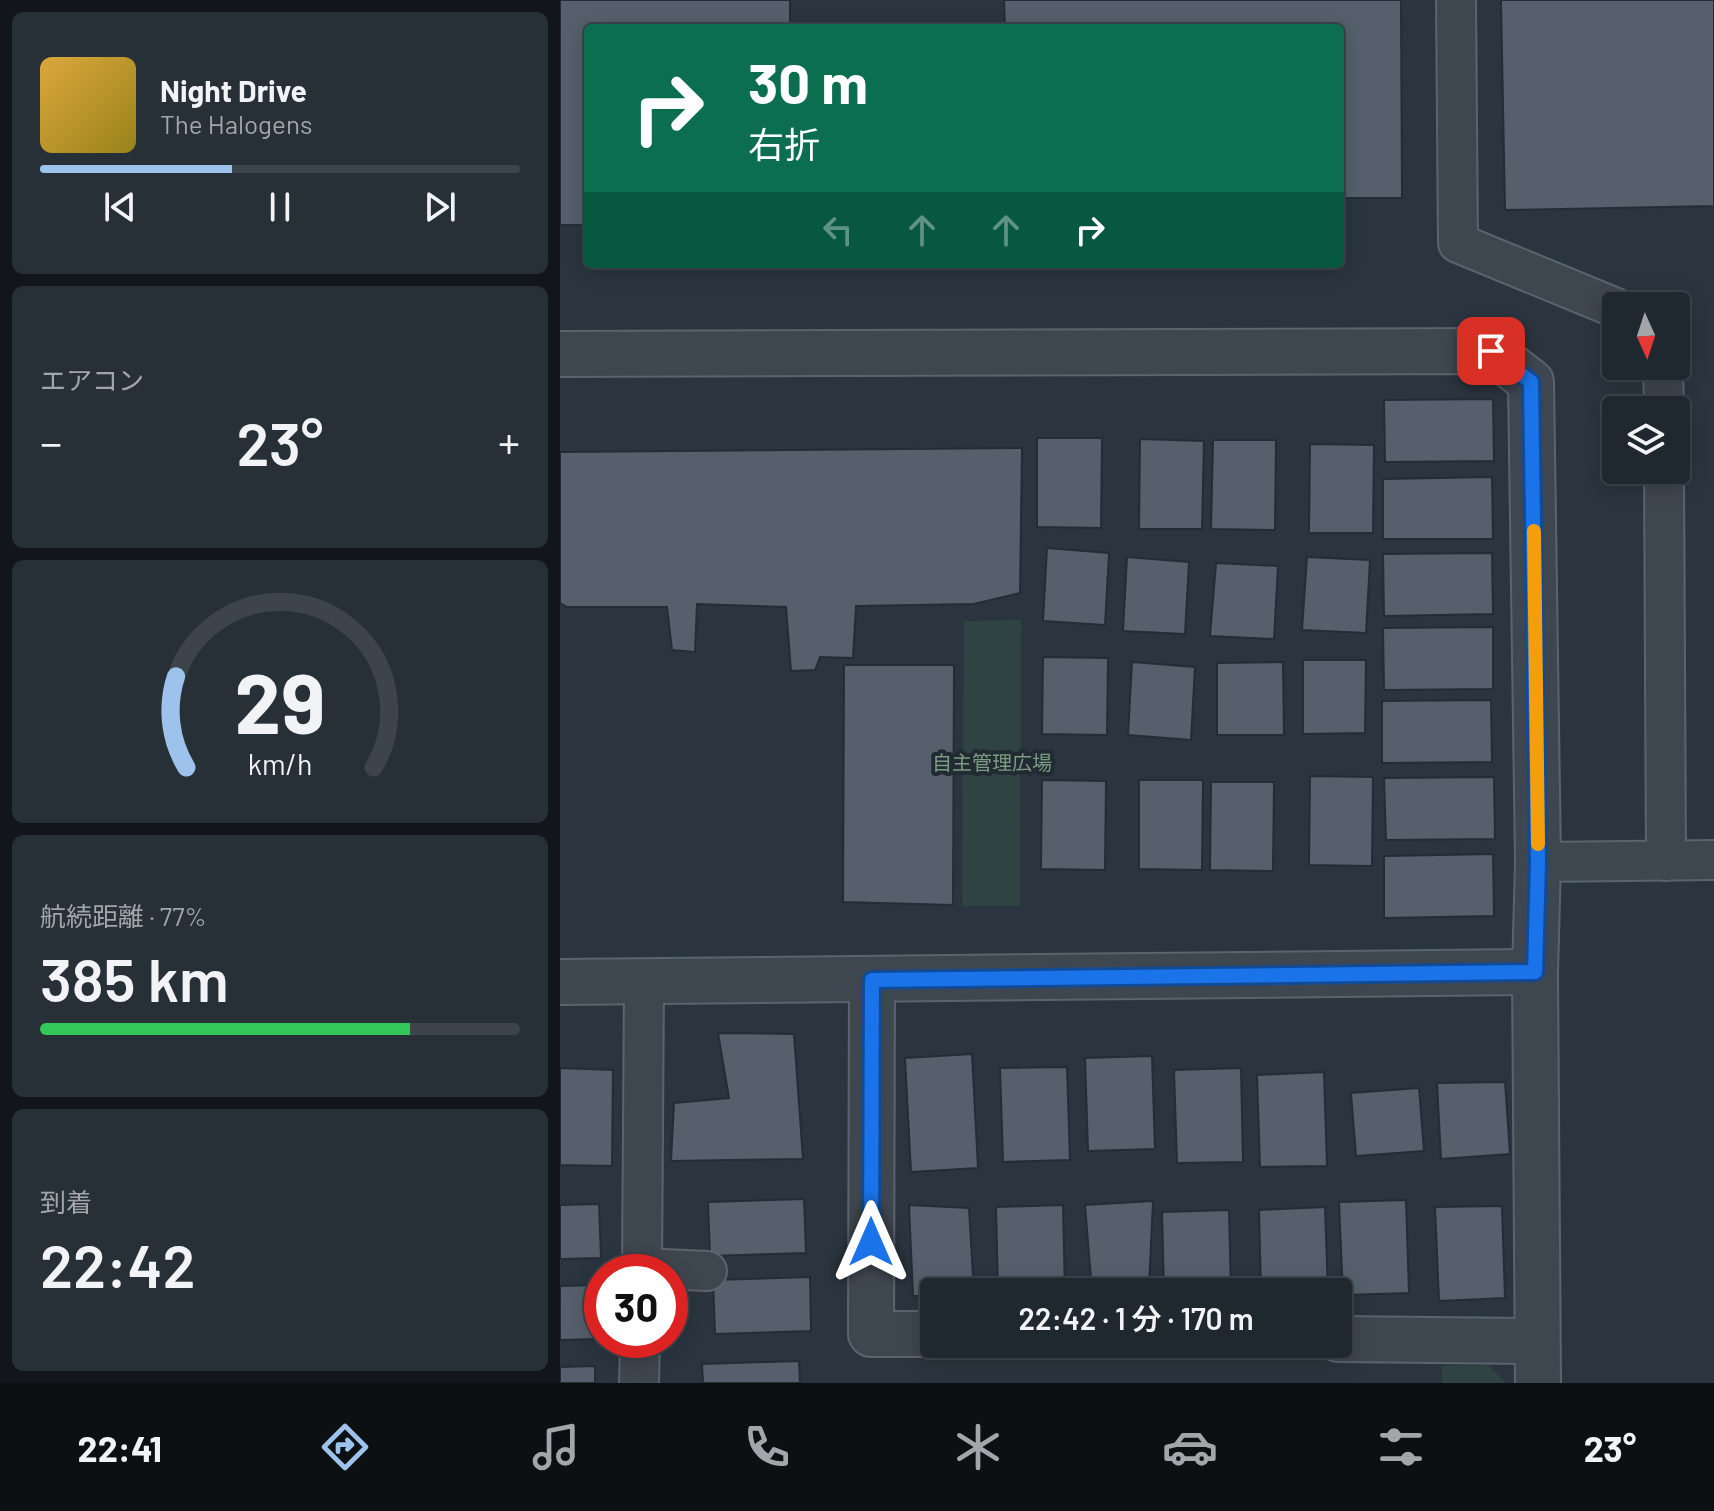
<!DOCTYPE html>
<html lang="ja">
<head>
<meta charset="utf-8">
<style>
	body { margin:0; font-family:Barlow,"Noto Sans JP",sans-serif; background:#283037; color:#f1f3f6; height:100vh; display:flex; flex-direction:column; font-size:30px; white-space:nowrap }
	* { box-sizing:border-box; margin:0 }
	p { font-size:26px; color:#a2a6aa }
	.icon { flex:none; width:44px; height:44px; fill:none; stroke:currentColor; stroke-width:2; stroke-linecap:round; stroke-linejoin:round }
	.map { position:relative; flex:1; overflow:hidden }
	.details { display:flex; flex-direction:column; gap:12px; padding:12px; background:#12161a; width:560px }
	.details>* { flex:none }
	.guide { position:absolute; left:24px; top:24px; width:760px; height:244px; border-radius:8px; box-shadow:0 4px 20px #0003,0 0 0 2px #3d444b; background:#0b6e4f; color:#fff; overflow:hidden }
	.needle { width:52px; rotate:177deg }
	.controls { position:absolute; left:1042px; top:292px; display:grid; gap:16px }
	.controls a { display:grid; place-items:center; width:88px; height:88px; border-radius:8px; background:#20282f; box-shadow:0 4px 20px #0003,0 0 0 2px #3d444b; font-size:40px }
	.speed { position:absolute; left:24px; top:1254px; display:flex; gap:16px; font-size:40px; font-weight:700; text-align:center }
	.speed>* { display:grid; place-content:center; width:104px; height:104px; border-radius:50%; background:#20282f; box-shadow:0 4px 20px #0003,0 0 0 2px #3d444b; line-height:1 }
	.speed .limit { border:12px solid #d22; background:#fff; color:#111 }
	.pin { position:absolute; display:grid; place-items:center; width:68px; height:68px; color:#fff; margin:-34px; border-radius:16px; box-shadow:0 4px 12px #0006 }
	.me { position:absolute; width:88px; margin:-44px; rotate:0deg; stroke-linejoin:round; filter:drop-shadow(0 0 6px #0008) }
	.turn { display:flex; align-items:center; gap:28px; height:168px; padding:0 32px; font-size:36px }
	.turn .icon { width:104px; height:104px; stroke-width:2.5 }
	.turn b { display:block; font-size:56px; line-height:68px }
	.lanes { display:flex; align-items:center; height:76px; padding:0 32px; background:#0003; justify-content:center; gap:40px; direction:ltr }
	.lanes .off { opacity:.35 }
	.big { font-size:60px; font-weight:600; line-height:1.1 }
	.details .card { flex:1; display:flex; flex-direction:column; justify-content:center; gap:12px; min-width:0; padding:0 28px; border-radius:12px; background:#283037 }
	.details .dial { align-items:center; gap:0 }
	.dial svg { height:208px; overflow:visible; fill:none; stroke:#3d444b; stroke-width:7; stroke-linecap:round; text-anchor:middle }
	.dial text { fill:#f1f3f6; stroke:none }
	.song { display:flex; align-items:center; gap:24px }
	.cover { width:96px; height:96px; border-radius:12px; background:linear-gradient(135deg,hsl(40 70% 55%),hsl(50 70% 35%)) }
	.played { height:8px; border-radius:4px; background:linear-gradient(90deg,#9dc2ec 40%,#3d444b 40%) }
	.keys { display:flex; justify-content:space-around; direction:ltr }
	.heat { display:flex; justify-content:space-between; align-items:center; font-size:44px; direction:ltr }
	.charge { height:12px; border-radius:6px; background:linear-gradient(90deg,#34c759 77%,#3d444b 0) }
	.trip { position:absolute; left:360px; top:1278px; width:432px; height:80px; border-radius:8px; background:#20282f; box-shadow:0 4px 20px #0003,0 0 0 2px #3d444b; font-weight:600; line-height:80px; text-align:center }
	.tab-bar { display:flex; height:128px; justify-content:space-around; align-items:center; background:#0d1013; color:#a2a6aa }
	.tab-bar .icon { width:56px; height:56px }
	.tab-bar .selected { color:#9dc2ec }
	.tab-bar b { font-size:36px; color:#f1f3f6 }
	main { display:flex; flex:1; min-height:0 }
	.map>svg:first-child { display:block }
</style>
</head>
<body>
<main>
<section class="details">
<div class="card">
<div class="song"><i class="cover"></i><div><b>Night Drive</b><p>The Halogens</p></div></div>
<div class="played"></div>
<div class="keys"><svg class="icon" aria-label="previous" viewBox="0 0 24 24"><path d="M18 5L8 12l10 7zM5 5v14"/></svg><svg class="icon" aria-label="pause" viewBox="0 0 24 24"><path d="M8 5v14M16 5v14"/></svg><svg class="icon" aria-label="next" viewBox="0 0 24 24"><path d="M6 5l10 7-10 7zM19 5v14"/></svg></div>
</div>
<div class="card"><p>エアコン</p>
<div class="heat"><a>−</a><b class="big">23°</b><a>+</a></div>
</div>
<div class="card dial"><svg viewBox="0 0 100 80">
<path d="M14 69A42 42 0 1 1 86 69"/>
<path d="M14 69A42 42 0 0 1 10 34" stroke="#9dc2ec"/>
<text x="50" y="56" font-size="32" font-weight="700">29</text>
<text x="50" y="72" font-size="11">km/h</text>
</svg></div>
<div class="card"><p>航続距離 · 77%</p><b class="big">385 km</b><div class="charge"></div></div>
<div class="card"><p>到着</p><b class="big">22:42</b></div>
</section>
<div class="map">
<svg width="1154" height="1383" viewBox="0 0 1154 1383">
	<rect width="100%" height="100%" fill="#2a353f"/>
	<g fill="#2f4342">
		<polygon points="461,620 460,906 402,906 404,621"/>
		<polygon points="928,1365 946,1383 882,1383 882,1366"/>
	</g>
	<g fill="#56606c" stroke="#242d36" stroke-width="2">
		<polygon points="0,0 230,0 230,28 28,28 28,225 0,225"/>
		<polygon points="444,0 841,0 842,198 780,198 780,28 445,28"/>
		<polygon points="941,0 1154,0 1154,206 945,210"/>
		<polygon points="933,399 934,461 825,462 824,400"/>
		<polygon points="477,438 542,438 541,528 477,527"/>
		<polygon points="580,439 644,441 642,529 579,529"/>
		<polygon points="653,440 716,440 715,530 651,529"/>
		<polygon points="750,444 814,445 813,533 749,533"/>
		<polygon points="462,448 460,593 414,604 296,606 293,658 260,657 255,670 231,671 226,607 137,604 135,652 112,650 107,607 7,607 0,603 0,452"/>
		<polygon points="932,477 933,539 823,539 823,479"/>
		<polygon points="487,548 549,553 545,625 483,621"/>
		<polygon points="932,553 933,614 824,616 823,554"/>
		<polygon points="567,557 629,562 625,634 563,631"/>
		<polygon points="747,557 810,560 806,633 742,630"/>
		<polygon points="656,563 718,566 714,639 650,636"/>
		<polygon points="933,627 933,689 824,690 823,628"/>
		<polygon points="483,657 548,658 547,735 482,734"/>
		<polygon points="743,660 806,660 805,733 743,734"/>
		<polygon points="572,662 635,667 631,740 568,735"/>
		<polygon points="723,662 724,735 657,735 657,663"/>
		<polygon points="284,665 394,665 393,905 283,902"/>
		<polygon points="931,700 932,762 822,763 822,701"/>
		<polygon points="750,776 813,777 812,866 749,865"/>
		<polygon points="934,777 935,839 826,840 824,778"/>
		<polygon points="482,780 546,781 545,870 481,869"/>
		<polygon points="579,780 643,780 642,870 579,869"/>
		<polygon points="651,782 714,782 713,871 650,870"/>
		<polygon points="933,854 934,916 824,918 824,856"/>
		<polygon points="158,1033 234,1034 243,1159 111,1161 114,1103 169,1098"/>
		<polygon points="412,1054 418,1168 351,1172 345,1058"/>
		<polygon points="592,1056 595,1149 528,1151 525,1058"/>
		<polygon points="507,1067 510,1160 443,1162 440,1068"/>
		<polygon points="0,1068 53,1070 52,1166 0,1165"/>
		<polygon points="681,1068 683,1162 617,1163 614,1070"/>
		<polygon points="764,1072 767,1166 700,1167 697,1075"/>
		<polygon points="945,1082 950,1154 881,1159 877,1083"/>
		<polygon points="859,1088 864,1151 796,1156 791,1093"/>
		<polygon points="244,1199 246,1253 150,1256 148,1202"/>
		<polygon points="846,1200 849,1293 783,1295 779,1202"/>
		<polygon points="593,1201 589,1287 531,1279 525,1205"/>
		<polygon points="39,1204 41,1258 0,1259 0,1205"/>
		<polygon points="349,1205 409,1208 414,1292 374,1292 374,1296 353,1296"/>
		<polygon points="503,1205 505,1292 438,1292 436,1207"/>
		<polygon points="942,1206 945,1298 879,1301 875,1207"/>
		<polygon points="765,1207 768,1292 701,1292 699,1210"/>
		<polygon points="669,1210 671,1292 604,1292 602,1212"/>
		<polygon points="250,1277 251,1331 155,1334 153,1280"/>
		<polygon points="36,1285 37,1339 0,1340 0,1286"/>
		<polygon points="239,1361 240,1383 143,1383 142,1364"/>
		<polygon points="35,1366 35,1383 0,1383 0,1367"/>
	</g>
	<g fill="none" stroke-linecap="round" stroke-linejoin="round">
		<g stroke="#5b646c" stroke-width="42">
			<g id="lane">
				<polyline points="896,0 898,243 1056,308"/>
				<polyline points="1103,366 1104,410"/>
				<polyline points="1104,470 1106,861"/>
				<polyline points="978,862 1154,860"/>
				<polyline points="82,1268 147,1271"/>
				<polyline points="82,1272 84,982"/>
				<polyline points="79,1383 80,1340"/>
			</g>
		</g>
		<g stroke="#5b646c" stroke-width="48">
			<g id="street">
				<polyline points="0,354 931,351 971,382 978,862 975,972 978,1383"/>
				<polyline points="312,980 311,1334 374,1334"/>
				<polyline points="0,982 975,972"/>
				<polyline points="778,1339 977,1341"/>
			</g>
		</g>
		<use href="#lane" stroke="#3e464f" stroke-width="38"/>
		<use href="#street" stroke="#3e464f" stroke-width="44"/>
	</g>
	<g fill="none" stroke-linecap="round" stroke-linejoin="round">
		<g stroke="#114b97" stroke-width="20">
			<polyline id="route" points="311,1242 312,980 975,972 978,862 971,382 931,351"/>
		</g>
		<use href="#route" stroke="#1a73e8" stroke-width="14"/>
		<polyline stroke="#f59e0b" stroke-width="14" points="974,531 978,844"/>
	</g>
	<g text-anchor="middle" stroke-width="8" stroke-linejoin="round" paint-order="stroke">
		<g font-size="20" fill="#7c9c81" stroke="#222b34">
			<text x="432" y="770">自主管理広場</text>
		</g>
	</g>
</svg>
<div class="controls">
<a><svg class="needle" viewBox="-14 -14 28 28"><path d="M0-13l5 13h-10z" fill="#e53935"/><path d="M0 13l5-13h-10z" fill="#a2a6aa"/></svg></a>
<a><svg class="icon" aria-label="layers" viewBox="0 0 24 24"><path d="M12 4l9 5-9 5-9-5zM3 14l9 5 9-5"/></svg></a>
</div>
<div class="speed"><div class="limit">30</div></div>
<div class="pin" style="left:931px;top:351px;background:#d93025"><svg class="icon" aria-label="arrive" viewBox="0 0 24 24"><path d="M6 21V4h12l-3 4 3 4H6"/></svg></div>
<svg class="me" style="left:311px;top:1242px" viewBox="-20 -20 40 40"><path d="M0-17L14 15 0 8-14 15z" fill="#1a73e8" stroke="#fff" stroke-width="4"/></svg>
<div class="trip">22:42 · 1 分 · 170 m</div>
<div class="guide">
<div class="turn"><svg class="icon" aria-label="right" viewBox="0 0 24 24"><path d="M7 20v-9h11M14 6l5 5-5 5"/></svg><div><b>30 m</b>右折</div></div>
<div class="lanes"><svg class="icon off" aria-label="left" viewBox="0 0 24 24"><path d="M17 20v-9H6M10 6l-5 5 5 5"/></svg><svg class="icon off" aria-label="ahead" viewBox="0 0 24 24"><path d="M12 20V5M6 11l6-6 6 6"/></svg><svg class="icon off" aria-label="ahead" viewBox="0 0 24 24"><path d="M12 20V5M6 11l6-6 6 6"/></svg><svg class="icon" aria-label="right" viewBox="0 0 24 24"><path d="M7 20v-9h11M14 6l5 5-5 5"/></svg></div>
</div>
</div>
</main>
<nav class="tab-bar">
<b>22:41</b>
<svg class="icon selected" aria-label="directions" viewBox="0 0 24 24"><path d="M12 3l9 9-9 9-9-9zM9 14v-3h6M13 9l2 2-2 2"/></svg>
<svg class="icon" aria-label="music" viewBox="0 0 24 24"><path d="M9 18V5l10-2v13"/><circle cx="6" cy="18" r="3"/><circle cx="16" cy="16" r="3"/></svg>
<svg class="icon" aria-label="phone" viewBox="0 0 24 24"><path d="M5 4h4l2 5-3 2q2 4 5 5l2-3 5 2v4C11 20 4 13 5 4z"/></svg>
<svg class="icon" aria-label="climate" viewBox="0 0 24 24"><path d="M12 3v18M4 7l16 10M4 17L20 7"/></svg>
<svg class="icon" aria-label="car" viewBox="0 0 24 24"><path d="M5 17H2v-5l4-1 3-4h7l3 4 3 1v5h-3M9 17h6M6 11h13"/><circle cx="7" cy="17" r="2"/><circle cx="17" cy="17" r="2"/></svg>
<svg class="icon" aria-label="filters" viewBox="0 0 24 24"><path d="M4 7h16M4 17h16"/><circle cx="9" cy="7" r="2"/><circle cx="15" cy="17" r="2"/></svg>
<b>23°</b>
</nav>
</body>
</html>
